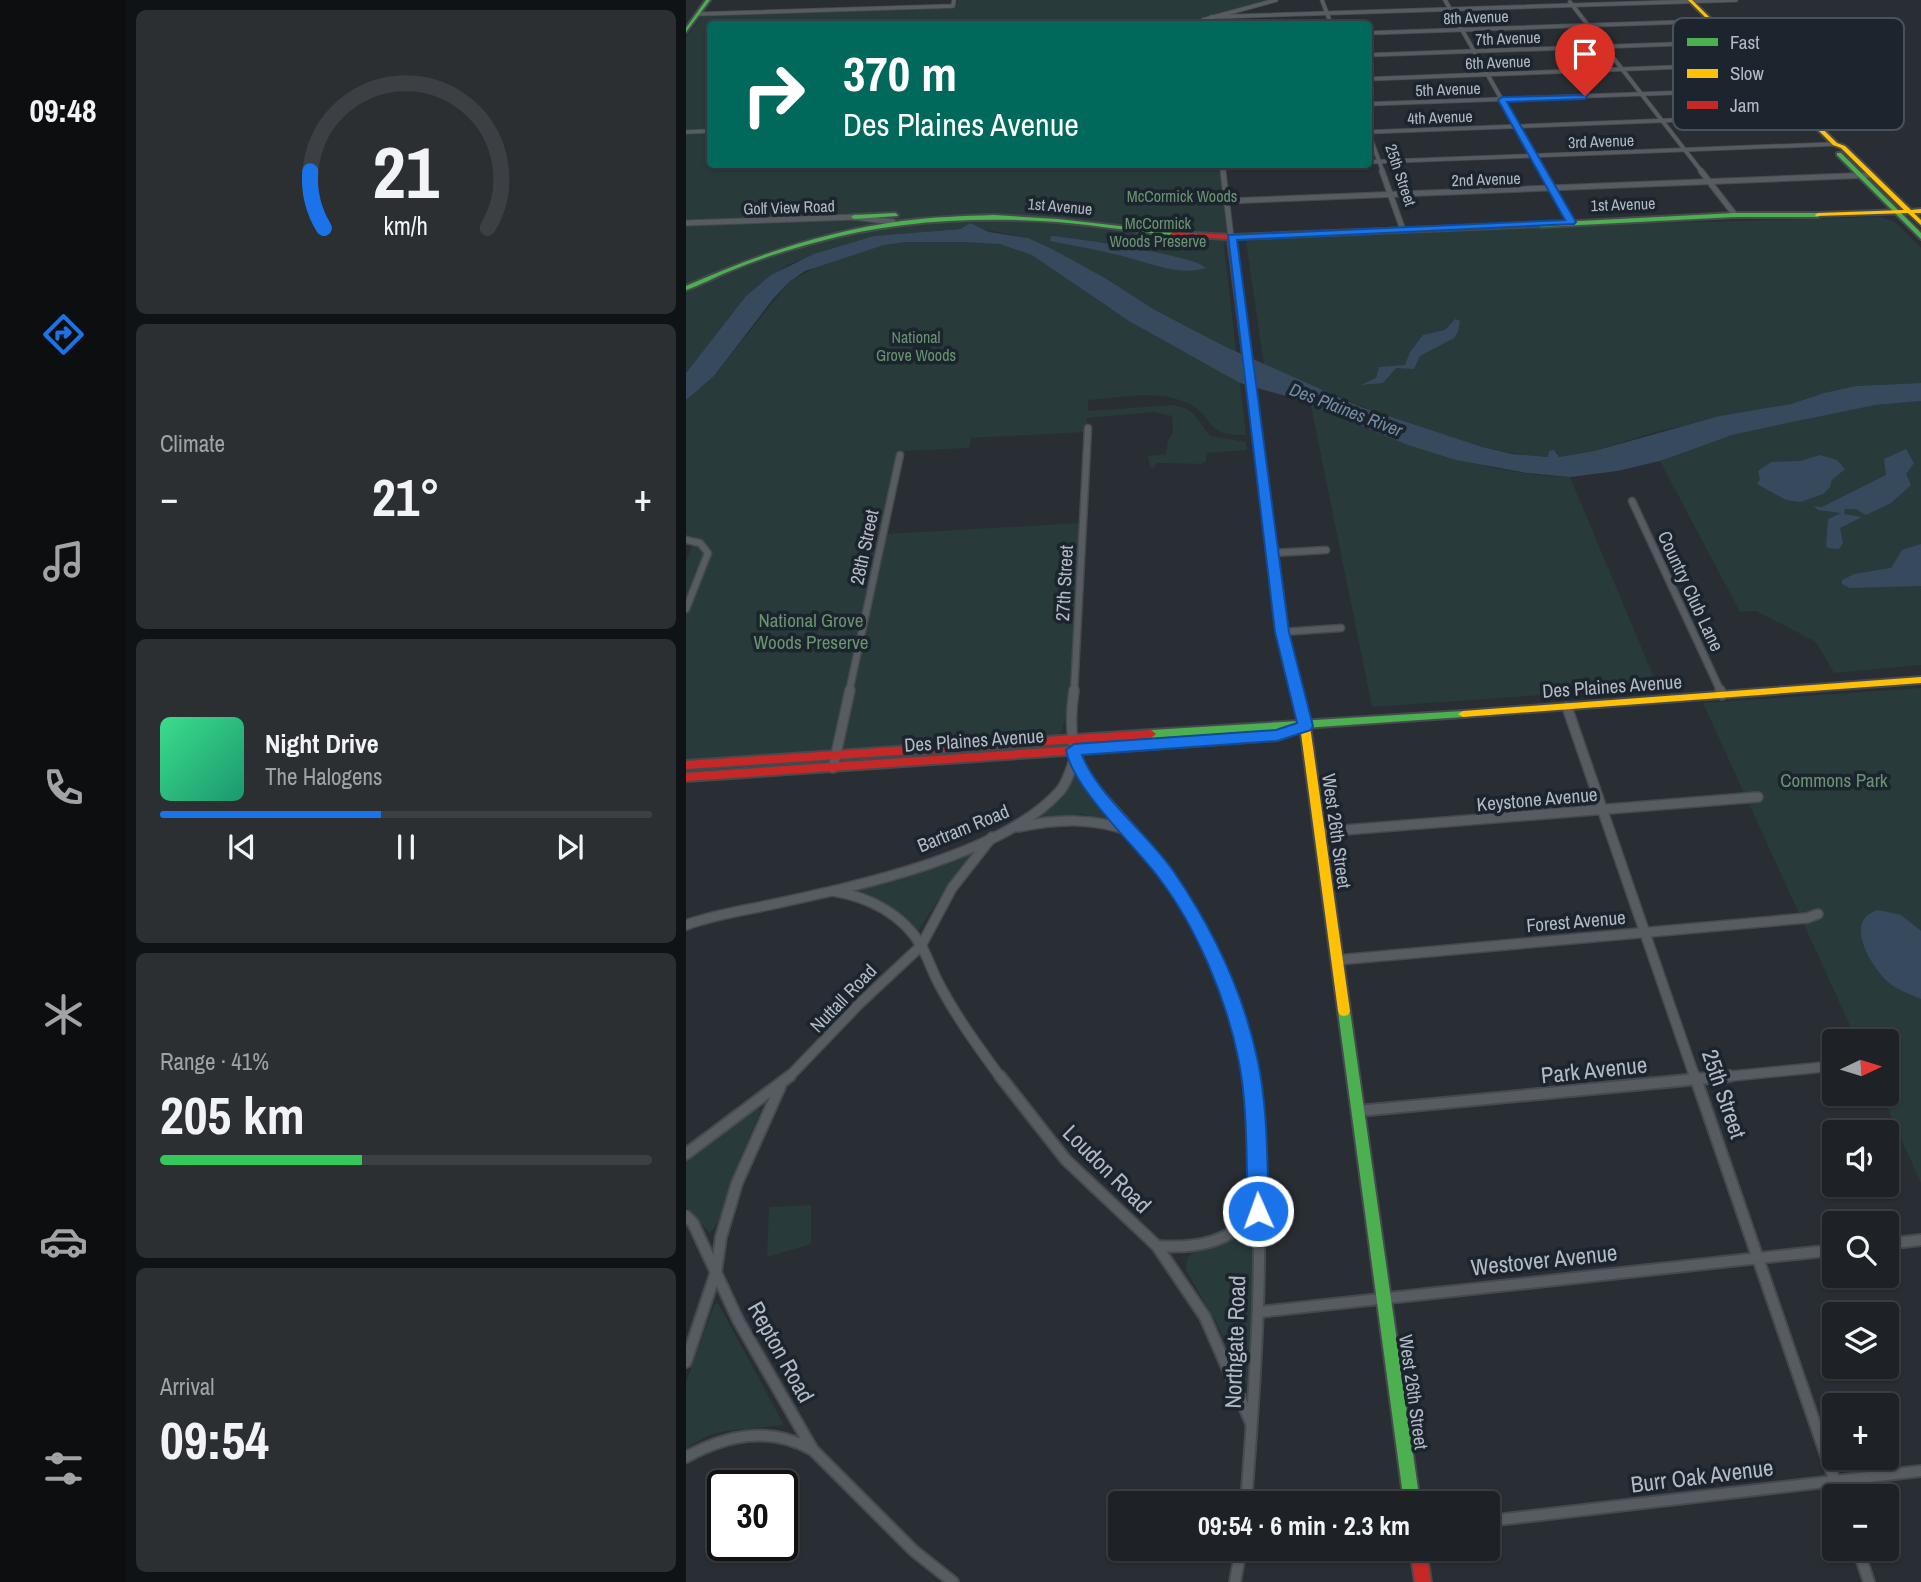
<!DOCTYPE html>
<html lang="en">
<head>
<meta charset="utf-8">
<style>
	body { margin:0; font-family:"Archivo Narrow",sans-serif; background:#2b2f32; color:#f1f3f6; height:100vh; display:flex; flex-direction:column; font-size:26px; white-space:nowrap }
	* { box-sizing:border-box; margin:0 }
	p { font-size:23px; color:#a1a4a7 }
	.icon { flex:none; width:38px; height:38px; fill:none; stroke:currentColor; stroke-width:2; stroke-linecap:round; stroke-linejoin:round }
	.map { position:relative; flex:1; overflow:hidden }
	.panel { display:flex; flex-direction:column; gap:10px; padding:10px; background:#101315; width:560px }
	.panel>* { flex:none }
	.hud { position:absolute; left:21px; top:21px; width:665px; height:147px; border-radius:7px; box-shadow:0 2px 5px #0004,0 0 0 2px #3c3f43; background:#00695c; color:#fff; overflow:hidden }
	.needle { width:46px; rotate:86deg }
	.tools { position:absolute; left:1136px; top:1029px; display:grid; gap:14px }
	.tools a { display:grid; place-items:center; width:77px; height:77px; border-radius:7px; background:#1e2226; box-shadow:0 2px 5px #0004,0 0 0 2px #3c3f43; font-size:35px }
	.speed { position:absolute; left:21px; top:1470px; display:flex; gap:14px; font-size:35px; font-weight:700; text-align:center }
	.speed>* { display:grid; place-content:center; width:91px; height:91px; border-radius:50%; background:#1e2226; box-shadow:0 2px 5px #0004,0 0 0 2px #3c3f43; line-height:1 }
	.speed .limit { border:4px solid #111; border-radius:10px; background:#fff; color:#111 }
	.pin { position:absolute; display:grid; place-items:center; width:60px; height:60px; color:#fff; margin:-72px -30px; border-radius:50% 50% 50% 0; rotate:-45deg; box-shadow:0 0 7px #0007 }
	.pin .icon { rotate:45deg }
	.me { position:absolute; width:77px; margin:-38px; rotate:358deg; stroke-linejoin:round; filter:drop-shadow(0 0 5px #0008) }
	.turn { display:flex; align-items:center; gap:24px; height:147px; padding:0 21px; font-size:32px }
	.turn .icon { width:91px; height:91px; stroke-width:2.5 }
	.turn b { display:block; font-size:49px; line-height:60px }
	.big { font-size:52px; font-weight:700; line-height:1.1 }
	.panel .widget { flex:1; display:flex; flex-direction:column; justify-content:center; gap:10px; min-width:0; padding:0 24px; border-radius:10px; background:#2b2f32 }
	.panel .dial { align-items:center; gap:0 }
	.dial svg { height:182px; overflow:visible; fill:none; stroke:#3c3f43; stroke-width:7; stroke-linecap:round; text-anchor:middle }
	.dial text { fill:#f1f3f6; stroke:none }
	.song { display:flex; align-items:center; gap:21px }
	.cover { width:84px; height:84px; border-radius:10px; background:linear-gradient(135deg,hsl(150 70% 55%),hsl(160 70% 35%)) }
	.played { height:7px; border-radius:4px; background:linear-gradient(90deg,#1a73e8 45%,#3c3f43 45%) }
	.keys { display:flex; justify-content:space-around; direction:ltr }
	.heat { display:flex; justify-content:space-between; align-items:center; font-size:38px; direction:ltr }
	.charge { height:10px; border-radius:5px; background:linear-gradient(90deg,#34c759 41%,#3c3f43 0) }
	.trip { position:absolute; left:422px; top:1491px; width:392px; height:70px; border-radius:7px; background:#1e2226; box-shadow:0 2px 5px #0004,0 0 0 2px #3c3f43; font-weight:700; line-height:70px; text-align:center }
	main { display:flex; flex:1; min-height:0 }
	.tabs { display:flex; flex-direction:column; width:126px; justify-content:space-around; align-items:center; background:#0c0e0f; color:#a1a4a7 }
	.tabs .icon { width:49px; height:49px }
	.tabs .active { color:#1a73e8 }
	.tabs b { font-size:32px; color:#f1f3f6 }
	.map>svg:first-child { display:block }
</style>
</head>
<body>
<main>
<nav class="tabs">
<b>09:48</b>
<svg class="icon active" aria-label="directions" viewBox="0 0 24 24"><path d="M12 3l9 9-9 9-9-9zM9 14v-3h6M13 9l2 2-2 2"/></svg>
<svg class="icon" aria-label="music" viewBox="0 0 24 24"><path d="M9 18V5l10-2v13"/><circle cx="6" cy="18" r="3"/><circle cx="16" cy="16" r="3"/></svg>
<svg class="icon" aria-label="phone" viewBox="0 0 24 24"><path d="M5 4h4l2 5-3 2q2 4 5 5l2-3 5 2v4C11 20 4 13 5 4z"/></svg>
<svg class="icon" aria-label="climate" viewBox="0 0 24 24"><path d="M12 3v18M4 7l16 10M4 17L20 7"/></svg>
<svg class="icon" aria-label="car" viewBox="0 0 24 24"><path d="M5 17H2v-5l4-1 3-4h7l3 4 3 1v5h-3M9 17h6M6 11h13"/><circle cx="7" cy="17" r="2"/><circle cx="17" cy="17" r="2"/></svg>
<svg class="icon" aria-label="filters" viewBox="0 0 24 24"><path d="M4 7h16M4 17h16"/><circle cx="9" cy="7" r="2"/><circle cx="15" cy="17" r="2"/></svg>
</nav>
<section class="panel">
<div class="widget dial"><svg viewBox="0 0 100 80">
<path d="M14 69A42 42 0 1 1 86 69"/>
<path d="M14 69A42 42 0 0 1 8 44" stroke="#1a73e8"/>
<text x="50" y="56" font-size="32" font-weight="700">21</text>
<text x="50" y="72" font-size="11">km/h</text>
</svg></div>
<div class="widget"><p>Climate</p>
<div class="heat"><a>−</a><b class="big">21°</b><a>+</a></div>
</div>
<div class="widget">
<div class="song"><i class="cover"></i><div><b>Night Drive</b><p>The Halogens</p></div></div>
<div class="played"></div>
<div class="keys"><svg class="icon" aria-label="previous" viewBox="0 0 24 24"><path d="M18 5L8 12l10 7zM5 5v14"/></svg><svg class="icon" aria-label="pause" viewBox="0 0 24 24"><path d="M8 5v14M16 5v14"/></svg><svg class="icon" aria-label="next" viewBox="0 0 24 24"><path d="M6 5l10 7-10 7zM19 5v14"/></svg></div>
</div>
<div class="widget"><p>Range · 41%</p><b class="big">205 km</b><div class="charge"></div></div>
<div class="widget"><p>Arrival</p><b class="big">09:54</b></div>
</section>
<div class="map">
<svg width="1235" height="1582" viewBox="0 0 1235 1582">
	<rect width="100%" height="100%" fill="#282e33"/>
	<g fill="#283a3a">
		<polygon points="272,0 586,0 516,19 515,24 24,24 24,130 0,131 0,37 17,15 266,8 270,6"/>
		<polygon points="0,132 24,132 24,164 533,165 541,229 538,246 550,352 469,310 419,278 342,238 290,228 275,229 188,236 103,264 60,296 0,373"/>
		<path d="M1195 217 1209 222 1235 248V383L1170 386 1138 393 1105 404 973 431 908 451 872 457 871 452 864 453 863 457C762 451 670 402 578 365L560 242 567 240 912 225Z"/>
		<path d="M221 242C256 242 294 238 328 247 362 257 390 286 419 305 463 334 509 356 554 383L560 435C515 437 531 413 496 401 468 390 432 398 402 400V411L487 405C514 410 508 420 525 436L560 442 561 450 520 453V461L515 464 471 463 468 468 464 467 462 456 480 454 482 440 487 433 486 416 468 412 401 418 400 432 285 438 283 448 218 451 200 534 394 523 386 685 376 732 370 736 0 761V561L10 537 0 536V400L28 376 103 282 137 263 198 245Z"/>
		<path d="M1235 401V665L1148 673 1130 642 1070 611 1054 612 974 461C1049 429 1152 405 1235 401Z"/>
		<path d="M625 406C708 441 794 474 884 477L972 687 686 707Z"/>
		<polygon points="1235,688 1235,1183 1195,1094 1200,1094 1200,1041 1171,1041 1017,703"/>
		<polygon points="390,774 392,775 432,824 397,814 349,820 378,794"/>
		<polygon points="288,851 265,880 232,931 205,907 170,889"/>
		<polygon points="71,1109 74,1108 75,1110 45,1179 32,1222 24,1233 0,1207 0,1161"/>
		<polygon points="125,1205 125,1244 81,1257 83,1207"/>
		<path d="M560 1231 566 1234C568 1259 569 1367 560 1385L530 1322 500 1270 501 1259 505 1254 537 1245Z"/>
		<polygon points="32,1303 98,1425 40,1431 23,1435 0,1448 0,1382 28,1305"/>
	</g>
	<g fill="#374a5d">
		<polygon points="284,223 303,232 342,238 366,249 419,278 469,310 540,347 675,407 796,447 826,454 862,457 863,451 868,450 873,457 908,451 1034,416 1105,404 1138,393 1170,386 1235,383 1235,401 1189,405 1096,424 1046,435 974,461 931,471 884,477 841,473 770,460 722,445 603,397 554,383 443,321 346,255 314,244 280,242 221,242 198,245 119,271 103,282 87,299 28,376 0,400 0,373 60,296 85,275 128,254 188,236 275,229"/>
		<path d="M365 236C389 238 508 255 520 268 491 276 468 264 440 257 415 250 389 246 364 241Z"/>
		<polygon points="769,319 774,321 772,332 768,338 734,356 728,369 710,368 697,383 675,385 690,378 693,367 719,365 724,352 737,335 759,330"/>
		<polygon points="1220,449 1228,463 1220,474 1225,485 1205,503 1180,515 1170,509 1159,509 1158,514 1176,517 1154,528 1157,543 1153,549 1142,548 1140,546 1142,519 1155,513 1132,510 1128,506 1136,507 1200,475 1198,459"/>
		<polygon points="1134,455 1151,460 1159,469 1146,480 1144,487 1137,494 1114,502 1100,500 1071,484 1074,479 1072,471 1085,462 1114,461"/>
		<polygon points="1235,544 1235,586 1164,588 1156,584 1156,580 1168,574 1205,568 1216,550"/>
		<path d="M1192 910 1215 915 1235 931V999C1223 994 1211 990 1201 981 1184 964 1157 920 1192 910Z"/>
	</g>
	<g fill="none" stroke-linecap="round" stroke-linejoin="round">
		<g stroke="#464a4e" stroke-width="5">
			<g id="street-far4">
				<polyline points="636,0 645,24"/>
				<polyline points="759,0 857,172"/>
				<polyline points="884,2 1016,172"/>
				<polyline points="13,14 267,6 268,0"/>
				<polyline points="525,17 1050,0"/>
				<polyline points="517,24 517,20 590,0"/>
				<polyline points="682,33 1025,21"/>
				<polyline points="682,55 1046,42"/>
				<polyline points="682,79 1069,64"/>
				<polyline points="682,104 1094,89"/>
				<polyline points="682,131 697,172"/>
				<polyline points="0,132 24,131"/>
				<polyline points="682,132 1121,115"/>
				<polyline points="682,162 1149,144"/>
				<polyline points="536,164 537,172"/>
				<polyline points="536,168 623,164"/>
			</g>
		</g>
		<g stroke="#464a4e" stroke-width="7">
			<g id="street-far3">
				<polyline points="537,171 545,237"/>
				<polyline points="696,171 717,230"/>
				<polyline points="856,171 885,222"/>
				<polyline points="1015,171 1049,215"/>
				<polyline points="541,201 1186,175"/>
				<polyline points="0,223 168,217 207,222"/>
			</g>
		</g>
		<g stroke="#464a4e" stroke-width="9">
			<g id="street-far2">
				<polyline points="946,501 1035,692"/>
				<polyline points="0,540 14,543 22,553 0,609"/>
				<polyline points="587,553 640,550"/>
				<polyline points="596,632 655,628"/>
				<polyline points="163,692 214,455"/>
				<polyline points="388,692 402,428"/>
			</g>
		</g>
		<g stroke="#464a4e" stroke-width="12">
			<g id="street-far1">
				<path d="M388 690C377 764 401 779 446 830 466 853 484 878 500 903 533 954 558 1017 565 1078"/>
				<polyline points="1034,690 1036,695"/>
				<polyline points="881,707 1009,1078"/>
				<polyline points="147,768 164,690"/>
				<path d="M332 827C372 819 407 817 446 832"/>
				<polyline points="633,832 1072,797"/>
				<path d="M147 891C183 897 217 914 236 947 242 958 246 971 252 982 269 1015 293 1048 315 1078"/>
				<path d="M0 925C27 915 55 911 83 905 167 887 316 856 374 791 382 782 385 768 389 757"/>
				<polyline points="651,960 1121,918 1132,914"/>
				<polyline points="102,1078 174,1003 235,946 266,888 306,837"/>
				<polyline points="1026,1078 1148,1066"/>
			</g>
		</g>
		<g stroke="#464a4e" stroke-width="14">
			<g id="street">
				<polyline points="314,1076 380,1160 471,1246 519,1317 565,1423"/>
				<polyline points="1009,1076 1154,1496"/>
				<polyline points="672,1111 1044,1076"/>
				<polyline points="0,1154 104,1076"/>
				<polyline points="0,1216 7,1223 52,1320 127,1450 228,1551 267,1582"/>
				<polyline points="1200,1244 1235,1240"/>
				<path d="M471 1246C512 1249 544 1242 572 1211"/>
				<polyline points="573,1312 1148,1250"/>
				<polyline points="0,1362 30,1272 35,1237 51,1183 94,1087"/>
				<path d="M0 1457C41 1435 82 1426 125 1449"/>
				<path d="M560 1503C571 1360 581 1218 564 1076"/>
				<polyline points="802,1521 1235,1471"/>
				<polyline points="1172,1549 1183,1582"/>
				<polyline points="549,1582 555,1549"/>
			</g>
		</g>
		<g stroke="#464a4e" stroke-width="4">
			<g id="fast">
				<polygon points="20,0 24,0 0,32 0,28"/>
				<polygon points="1151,153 1155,153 1235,233 1235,239 1151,155"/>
				<polygon points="209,213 212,215 211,216 168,219 165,217 168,215"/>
				<polygon points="1049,213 1132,213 1135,215 1132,217 1049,217 855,227 852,225 855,223"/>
				<path d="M308 215 372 219 487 232 490 234 487 236C443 231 398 223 354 221 279 217 203 222 131 242 101 250 72 259 44 271 29 277 15 285 0 290V286C70 255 141 231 216 221 247 217 277 216 308 215Z"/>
				<polygon points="777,711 782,714 777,717 618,728 617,731 591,740 437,751 432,747 437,743 590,732 600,729 465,738 460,734 465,730"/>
				<polygon points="658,1006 662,1007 664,1011 734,1503 718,1503 652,1011 654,1007"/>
			</g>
		</g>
		<g stroke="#464a4e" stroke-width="4">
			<g id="slow">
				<polygon points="1002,0 1006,0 1151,143 1159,146 1225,210 1235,209 1235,213 1228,213 1235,220 1235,225 1222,213 1130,216 1129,215 1132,213 1218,210 1155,148 1147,145"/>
				<polygon points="598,637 603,640 624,726 664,1011 662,1015 658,1016 654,1015 652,1011 614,726 593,640"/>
				<polygon points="1235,677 1235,683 777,717 772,714 777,711"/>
			</g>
		</g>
		<g stroke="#464a4e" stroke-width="4">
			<g id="jam">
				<polygon points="855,223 858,225 857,226 548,239 603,640 598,643 595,642 542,239 487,236 484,234 487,232 548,235"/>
				<polygon points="465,730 470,734 465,738 0,769 0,761"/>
				<polygon points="437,743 442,747 437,751 0,781 0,773"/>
				<polygon points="724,1549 740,1549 745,1582 729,1582"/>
			</g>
		</g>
		<use href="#street-far4" stroke="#575c62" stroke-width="3.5"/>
		<use href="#street-far3" stroke="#575c62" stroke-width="5"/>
		<use href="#street-far2" stroke="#575c62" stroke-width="6"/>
		<use href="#street-far1" stroke="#575c62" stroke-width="9"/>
		<use href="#street" stroke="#575c62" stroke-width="10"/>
		<use href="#fast" fill="#4caf50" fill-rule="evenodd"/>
		<use href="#slow" fill="#ffc107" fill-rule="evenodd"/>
		<use href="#jam" fill="#c62828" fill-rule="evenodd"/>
	</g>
	<path fill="#1a73e8" stroke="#114b97" stroke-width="2" d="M902 95 899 99 821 102 890 222 888 224 551 240 603 632 627 726 625 730 591 741 396 755C412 796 463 835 488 872 527 929 558 994 572 1062 582 1110 581 1162 583 1211L579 1218 572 1221 565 1218 562 1211C560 1162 562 1110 553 1062 541 1000 511 928 473 878 449 846 386 787 380 750L388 744 590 730 611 723 589 632 542 235 879 220 812 100 816 97Z"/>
	<g text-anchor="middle" stroke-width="7" stroke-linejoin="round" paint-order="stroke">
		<g font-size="16" fill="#b1bac5" stroke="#1c242d">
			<text transform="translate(790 17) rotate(-2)" y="6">8th Avenue</text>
			<text transform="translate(822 38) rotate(-2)" y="6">7th Avenue</text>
			<text transform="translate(812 62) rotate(-2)" y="6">6th Avenue</text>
			<text transform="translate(762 89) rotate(-2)" y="6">5th Avenue</text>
			<text transform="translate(754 117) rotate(-2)" y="6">4th Avenue</text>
			<text transform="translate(915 141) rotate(-2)" y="6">3rd Avenue</text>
			<text transform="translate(715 175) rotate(71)" y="6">25th Street</text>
			<text transform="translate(800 179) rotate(-2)" y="6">2nd Avenue</text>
			<text transform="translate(937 204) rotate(-2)" y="6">1st Avenue</text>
			<text transform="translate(374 206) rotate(5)" y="6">1st Avenue</text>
			<text transform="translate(103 207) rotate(-2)" y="6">Golf View Road</text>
		</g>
		<g font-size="16" fill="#6a9471" stroke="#1c242d">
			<text x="496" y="202">McCormick Woods</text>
			<text x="472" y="229">McCormick<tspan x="472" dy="18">Woods Preserve</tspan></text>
			<text x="230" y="343">National<tspan x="230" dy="18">Grove Woods</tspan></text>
		</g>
		<g font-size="18" font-style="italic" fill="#748da7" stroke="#1c242d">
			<text transform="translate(660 410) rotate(21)" y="6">Des Plaines River</text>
		</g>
		<g font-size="19" fill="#b1bac5" stroke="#1c242d">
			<text transform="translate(178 547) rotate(-78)" y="7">28th Street</text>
			<text transform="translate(378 583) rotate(-87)" y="7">27th Street</text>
			<text transform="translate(1005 591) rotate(65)" y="7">Country Club Lane</text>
			<text transform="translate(926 686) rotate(-4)" y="7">Des Plaines Avenue</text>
			<text transform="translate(288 740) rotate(-4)" y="7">Des Plaines Avenue</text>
			<text transform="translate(851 799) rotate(-5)" y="7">Keystone Avenue</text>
			<text transform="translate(277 828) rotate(-22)" y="7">Bartram Road</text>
			<text transform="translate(651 831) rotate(82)" y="7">West 26th Street</text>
			<text transform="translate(890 921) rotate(-5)" y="7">Forest Avenue</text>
			<text transform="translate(157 998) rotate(-46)" y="7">Nuttall Road</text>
			<text transform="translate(728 1392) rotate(82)" y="7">West 26th Street</text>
		</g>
		<g font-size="19" fill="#6a9471" stroke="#1c242d">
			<text x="125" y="627">National Grove<tspan x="125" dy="22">Woods Preserve</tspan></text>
			<text x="1148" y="787">Commons Park</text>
		</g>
		<g font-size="23" fill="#b1bac5" stroke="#1c242d">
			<text transform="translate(908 1070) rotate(-6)" y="8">Park Avenue</text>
			<text transform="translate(1038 1094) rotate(71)" y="8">25th Street</text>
			<text transform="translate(421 1169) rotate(45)" y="8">Loudon Road</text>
			<text transform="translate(858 1260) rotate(-6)" y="8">Westover Avenue</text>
			<text transform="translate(549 1342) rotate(-88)" y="8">Northgate Road</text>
			<text transform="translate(95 1352) rotate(61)" y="8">Repton Road</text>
			<text transform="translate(1016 1476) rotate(-7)" y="8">Burr Oak Avenue</text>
		</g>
	</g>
	<rect x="987" y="18" width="231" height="112" rx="10" fill="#1c242d" stroke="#49515b" stroke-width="2"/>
	<rect x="1001" y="38" width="31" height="8" fill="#4caf50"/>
	<rect x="1001" y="69" width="31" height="9" fill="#ffc107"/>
	<rect x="1001" y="101" width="31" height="8" fill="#c62828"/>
	<g font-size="19" fill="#b1bac5">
		<text x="1044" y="49">Fast</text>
		<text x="1044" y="80">Slow</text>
		<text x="1044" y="112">Jam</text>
	</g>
</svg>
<div class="tools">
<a><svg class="needle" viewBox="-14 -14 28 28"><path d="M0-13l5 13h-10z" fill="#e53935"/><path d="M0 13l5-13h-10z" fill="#a1a4a7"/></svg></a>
<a><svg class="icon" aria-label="sound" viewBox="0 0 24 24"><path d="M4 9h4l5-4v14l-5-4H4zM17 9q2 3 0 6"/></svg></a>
<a><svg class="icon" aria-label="search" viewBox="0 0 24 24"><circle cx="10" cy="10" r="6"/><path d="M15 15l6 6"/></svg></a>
<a><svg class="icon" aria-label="layers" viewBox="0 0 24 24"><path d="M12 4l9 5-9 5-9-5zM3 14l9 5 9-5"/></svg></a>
<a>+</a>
<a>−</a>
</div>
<div class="speed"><div class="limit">30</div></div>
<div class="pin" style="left:899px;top:96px;background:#d93025"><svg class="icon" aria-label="arrive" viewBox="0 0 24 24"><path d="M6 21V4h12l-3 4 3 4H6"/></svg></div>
<svg class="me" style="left:572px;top:1211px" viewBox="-20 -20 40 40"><circle r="17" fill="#1a73e8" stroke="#fff" stroke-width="3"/><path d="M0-11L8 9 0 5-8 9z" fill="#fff"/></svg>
<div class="trip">09:54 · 6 min · 2.3 km</div>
<div class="hud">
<div class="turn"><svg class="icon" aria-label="right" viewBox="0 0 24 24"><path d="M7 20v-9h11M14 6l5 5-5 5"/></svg><div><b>370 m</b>Des Plaines Avenue</div></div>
</div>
</div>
</main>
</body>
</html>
